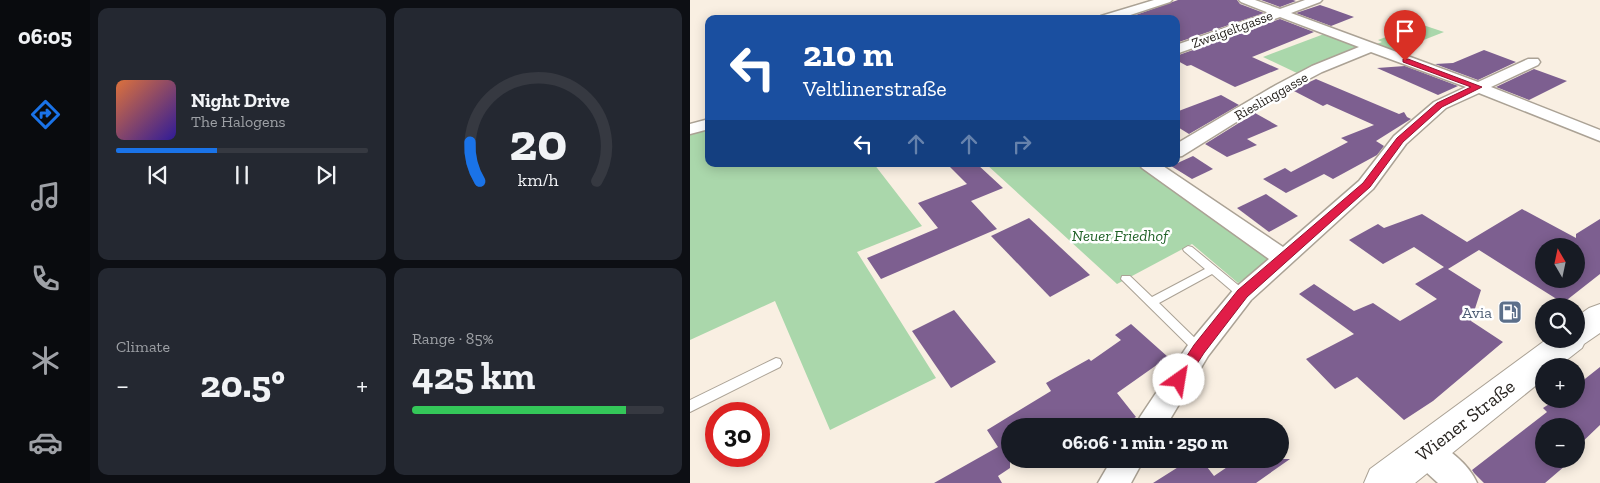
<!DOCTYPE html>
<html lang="en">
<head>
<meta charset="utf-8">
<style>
	body { margin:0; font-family:"Zilla Slab",serif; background:#242831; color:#f1f3f6; height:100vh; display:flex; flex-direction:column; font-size:19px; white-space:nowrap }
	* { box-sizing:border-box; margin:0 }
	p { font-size:16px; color:#9ea1a6 }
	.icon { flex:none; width:28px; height:28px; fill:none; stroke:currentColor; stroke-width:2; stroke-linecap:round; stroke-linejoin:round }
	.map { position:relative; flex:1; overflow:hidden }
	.panel { display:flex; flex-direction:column; gap:8px; padding:8px; background:#0d0f14; width:600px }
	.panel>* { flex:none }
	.guide { position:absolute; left:15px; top:15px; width:475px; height:152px; border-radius:10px; box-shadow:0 2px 12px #0003; background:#1a4fa0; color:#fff; overflow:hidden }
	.needle { width:32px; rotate:351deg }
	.buttons { position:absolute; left:845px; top:238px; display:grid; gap:10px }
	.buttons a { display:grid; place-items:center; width:50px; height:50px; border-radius:50%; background:#171b24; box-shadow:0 2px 12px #0003; font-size:25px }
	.speed { position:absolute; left:15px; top:402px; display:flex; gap:10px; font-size:25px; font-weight:700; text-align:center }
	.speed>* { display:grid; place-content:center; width:65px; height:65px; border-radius:50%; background:#171b24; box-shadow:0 2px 12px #0003; line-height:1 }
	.speed .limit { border:8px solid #d22; background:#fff; color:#111 }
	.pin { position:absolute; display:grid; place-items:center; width:42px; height:42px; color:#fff; margin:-51px -21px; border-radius:50% 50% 50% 0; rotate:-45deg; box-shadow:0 0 5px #0007 }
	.pin .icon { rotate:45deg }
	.me { position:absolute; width:55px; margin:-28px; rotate:32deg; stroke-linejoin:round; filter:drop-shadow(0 0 4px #0008) }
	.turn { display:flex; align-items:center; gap:18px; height:105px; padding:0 15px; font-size:22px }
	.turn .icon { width:65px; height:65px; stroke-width:2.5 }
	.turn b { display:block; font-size:35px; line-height:42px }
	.lanes { display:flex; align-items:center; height:48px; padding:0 15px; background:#0003; justify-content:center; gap:25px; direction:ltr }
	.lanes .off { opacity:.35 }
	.big { font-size:38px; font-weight:700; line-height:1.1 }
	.panel .tile { flex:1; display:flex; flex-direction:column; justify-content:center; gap:8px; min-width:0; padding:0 18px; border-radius:10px; background:#242831 }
	.panel .dial { align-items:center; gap:0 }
	.dial svg { height:130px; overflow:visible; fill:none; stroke:#363941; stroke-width:7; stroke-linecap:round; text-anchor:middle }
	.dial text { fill:#f1f3f6; stroke:none }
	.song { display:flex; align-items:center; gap:15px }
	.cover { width:60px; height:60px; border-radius:8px; background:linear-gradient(135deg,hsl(20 70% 55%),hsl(250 70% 35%)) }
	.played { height:5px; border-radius:2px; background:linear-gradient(90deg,#1a73e8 40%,#363941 40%) }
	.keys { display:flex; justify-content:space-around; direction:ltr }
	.heat { display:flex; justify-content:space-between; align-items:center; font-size:28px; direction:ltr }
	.charge { height:8px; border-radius:4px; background:linear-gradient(90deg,#34c759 85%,#363941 0) }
	.panel .tiles { flex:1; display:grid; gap:8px; grid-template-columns:repeat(2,1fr) }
	.trip { position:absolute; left:311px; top:418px; width:288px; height:50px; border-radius:25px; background:#171b24; box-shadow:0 2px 12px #0003; font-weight:700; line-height:50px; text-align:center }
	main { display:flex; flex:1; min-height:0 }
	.tabs { display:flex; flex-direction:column; width:90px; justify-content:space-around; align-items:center; background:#090b0e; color:#9ea1a6 }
	.tabs .icon { width:35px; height:35px }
	.tabs .selected { color:#1a73e8 }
	.tabs b { font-size:22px; color:#f1f3f6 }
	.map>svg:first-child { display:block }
</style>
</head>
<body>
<main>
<nav class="tabs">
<b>06:05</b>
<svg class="icon selected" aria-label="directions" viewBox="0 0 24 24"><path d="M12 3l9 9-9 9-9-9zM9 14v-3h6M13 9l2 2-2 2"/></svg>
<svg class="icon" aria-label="music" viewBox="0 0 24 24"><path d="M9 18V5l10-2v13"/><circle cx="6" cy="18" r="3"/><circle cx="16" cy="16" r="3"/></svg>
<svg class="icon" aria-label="phone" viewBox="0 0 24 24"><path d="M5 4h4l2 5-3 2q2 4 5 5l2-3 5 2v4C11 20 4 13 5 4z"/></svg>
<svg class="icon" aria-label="climate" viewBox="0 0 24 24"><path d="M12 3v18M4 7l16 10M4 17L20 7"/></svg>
<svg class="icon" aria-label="car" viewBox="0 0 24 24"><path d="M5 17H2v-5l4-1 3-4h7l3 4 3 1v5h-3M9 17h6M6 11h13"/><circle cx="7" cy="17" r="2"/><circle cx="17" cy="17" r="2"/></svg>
</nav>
<section class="panel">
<div class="tiles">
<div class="tile">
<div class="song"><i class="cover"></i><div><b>Night Drive</b><p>The Halogens</p></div></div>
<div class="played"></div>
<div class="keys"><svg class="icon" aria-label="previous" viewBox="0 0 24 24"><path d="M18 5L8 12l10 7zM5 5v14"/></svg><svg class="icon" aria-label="pause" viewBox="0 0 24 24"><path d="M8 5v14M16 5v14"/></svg><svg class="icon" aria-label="next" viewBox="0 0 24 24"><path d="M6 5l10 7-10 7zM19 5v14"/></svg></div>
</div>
<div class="tile dial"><svg viewBox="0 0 100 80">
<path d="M14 69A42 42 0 1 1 86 69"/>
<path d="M14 69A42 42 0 0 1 8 45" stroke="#1a73e8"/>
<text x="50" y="56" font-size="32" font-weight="700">20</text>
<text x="50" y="72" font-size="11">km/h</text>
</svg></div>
<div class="tile"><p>Climate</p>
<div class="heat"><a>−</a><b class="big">20.5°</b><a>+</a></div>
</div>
<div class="tile"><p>Range · 85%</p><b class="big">425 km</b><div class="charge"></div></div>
</div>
</section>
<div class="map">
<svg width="910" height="483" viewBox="0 0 910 483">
	<rect width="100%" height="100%" fill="#f9efe2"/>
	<g fill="#aad7ab">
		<polygon points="730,24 754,32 703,52 684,45 692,42 688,40"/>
		<polygon points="634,34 664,44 667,47 665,50 609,74 573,57"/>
		<polygon points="19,126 19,164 184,164 232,226 167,252 246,378 140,430 85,301 0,340 0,131"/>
		<polygon points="296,164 448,164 581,260 548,283 502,244 427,284"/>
	</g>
	<g fill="#7d5f90" fill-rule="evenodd">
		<polygon points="488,0 547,0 550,4 574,13 486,43 486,19 441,19 440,17"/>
		<polygon points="571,0 603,0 606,1 590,7"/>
		<polygon points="630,5 639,8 664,17 641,26 606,13"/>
		<polygon points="590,19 624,32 562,57 589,69 545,87 501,65 497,66 486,60 486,56"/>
		<polygon points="794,50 826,62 788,80 745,64 763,63"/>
		<polygon points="715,66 768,86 748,95 687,68"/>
		<polygon points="844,69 877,81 839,100 806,87"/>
		<polygon points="626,79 709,114 714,112 717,117 721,119 686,141 694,146 687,155 643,179 634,174 596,193 573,179 595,168 601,172 658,142 651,138 684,125 637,104 633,106 602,90"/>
		<polygon points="531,95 549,105 499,134 486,126 486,112"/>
		<polygon points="565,113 588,126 557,139 567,145 537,157 515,144"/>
		<polygon points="503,156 523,169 502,179 481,166"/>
		<polygon points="257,164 287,164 313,188 281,201 307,229 191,279 177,258 248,228 228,203 277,184"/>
		<polygon points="576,194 608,216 579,232 547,208"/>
		<path d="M832 209 886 238V234L910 219V274L873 303 789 250 758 269 791 290 781 321 813 342 743 401 714 420 667 377 645 389 616 359 664 334 609 294 624 284 664 311 683 303 710 321 747 299 725 284 754 267 724 247 693 264 659 240 688 224 694 228 732 214 777 242ZM854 246H886V279H854Z"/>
		<polygon points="339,218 400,275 360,297 301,236"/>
		<polygon points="264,310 306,362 261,388 222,331"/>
		<polygon points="441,324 478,357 427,393 446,417 431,426 320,426 320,468 308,476 312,483 244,483 308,447 297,430 361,391 356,383 399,359 401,361 431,340 425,335"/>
		<polygon points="910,367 910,425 886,448 886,426 854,426 854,459 883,459 855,483 794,483 784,473 782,470 857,412 853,408 867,399 886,399 886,386"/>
		<polygon points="501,459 511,459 524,476 549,459 600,459 566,483 463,483"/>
	</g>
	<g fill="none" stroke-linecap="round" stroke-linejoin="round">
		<g stroke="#aba295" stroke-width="2">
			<g id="service">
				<polygon points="498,246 502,247 559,294 557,297 549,297 522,274 469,303 513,346 515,349 513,352 509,354 505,352 431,279 432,276 440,276 462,297 515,269 494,251 493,249"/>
				<polygon points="86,358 90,359 92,363 90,367 0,412 0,400"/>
			</g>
		</g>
		<g stroke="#aba295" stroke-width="3">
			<g id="minor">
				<polygon points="464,0 482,0 480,2 428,19 409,19 411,16"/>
				<polygon points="549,0 565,0 590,9 615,0 632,0 630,2 601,13 788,82 838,59 848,59 850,62 848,65 801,87 910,130 910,141 789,93 756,108 716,144 683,189 561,300 518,356 476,426 446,426 450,417 500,342 545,288 579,259 452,168 449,164 470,164 593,247 669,181 704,136 744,102 776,87 681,52 632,72 596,91 492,156 486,157 486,144 586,85 622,66 669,47 590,17 486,54 486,45 579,13 551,2"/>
				<polygon points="19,119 19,129 0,134 0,124"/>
				<path d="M736 438C755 445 779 464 787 483H748L725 462 721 452 725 442Z"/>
				<polygon points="422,459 454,459 441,483 408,483"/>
			</g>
		</g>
		<g stroke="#aba295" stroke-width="2">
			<polygon id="secondary" points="910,304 910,333 894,344 892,348 869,366 854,366 854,379 725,483 674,483 680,469 857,339 886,339 886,317 899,308"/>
		</g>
		<use href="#service" fill="#fff" fill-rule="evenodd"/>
		<use href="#minor" fill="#fff" fill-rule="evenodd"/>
		<use href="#secondary" fill="#fff" fill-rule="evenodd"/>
	</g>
	<polygon fill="#e11d48" stroke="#92132f" points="713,59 718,59 792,87 752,107 713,142 680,187 557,297 514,353 494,384 489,386 484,384 482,380 484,376 504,345 548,290 673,183 707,138 747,103 781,87 713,62"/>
	<defs>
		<g id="fuel-square" transform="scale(1.25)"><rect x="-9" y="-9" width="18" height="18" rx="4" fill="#5c6f8a" stroke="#fff"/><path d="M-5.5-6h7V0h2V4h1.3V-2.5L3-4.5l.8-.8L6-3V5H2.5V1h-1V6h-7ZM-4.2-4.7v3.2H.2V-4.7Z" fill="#fff"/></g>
	</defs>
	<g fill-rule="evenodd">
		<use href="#fuel-square" x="820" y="312"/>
	</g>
	<g text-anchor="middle" stroke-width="5" stroke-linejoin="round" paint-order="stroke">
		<g font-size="14" fill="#282420" stroke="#fff">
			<text transform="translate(542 29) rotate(-20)" y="5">Zweigeltgasse</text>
			<text transform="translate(581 96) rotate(-30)" y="5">Rieslinggasse</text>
		</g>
		<g font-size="16" font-style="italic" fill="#216228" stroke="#fff">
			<text x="430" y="241">Neuer Friedhof</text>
		</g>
		<g font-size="16" fill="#4e5e75" stroke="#fff" text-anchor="end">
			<text x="802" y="318">Avia</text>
		</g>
		<g font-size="19" fill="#282420" stroke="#fff">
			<text transform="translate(775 420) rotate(-38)" y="7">Wiener Straße</text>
		</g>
	</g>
</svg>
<div class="buttons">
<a><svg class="needle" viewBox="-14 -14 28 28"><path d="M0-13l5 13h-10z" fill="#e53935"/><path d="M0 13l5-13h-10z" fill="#9ea1a6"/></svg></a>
<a><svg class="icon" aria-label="search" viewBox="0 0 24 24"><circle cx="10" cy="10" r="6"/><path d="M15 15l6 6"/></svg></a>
<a>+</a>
<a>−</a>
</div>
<div class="speed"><div class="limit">30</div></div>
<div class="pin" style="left:715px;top:61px;background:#d93025"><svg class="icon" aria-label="arrive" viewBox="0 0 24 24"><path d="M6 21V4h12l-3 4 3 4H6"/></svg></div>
<svg class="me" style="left:489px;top:380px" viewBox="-20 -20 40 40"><circle r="19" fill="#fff"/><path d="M0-13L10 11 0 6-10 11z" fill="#e11d48"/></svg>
<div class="trip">06:06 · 1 min · 250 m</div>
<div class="guide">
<div class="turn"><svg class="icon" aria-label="left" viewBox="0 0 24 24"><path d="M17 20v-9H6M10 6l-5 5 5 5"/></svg><div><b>210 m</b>Veltlinerstraße</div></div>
<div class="lanes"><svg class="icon" aria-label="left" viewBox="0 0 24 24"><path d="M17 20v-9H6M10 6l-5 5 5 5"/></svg><svg class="icon off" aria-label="ahead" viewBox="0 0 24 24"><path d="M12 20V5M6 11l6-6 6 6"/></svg><svg class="icon off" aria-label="ahead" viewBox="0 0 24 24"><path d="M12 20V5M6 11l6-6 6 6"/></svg><svg class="icon off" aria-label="right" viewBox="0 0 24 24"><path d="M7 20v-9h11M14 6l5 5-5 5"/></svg></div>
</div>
</div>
</main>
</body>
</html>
